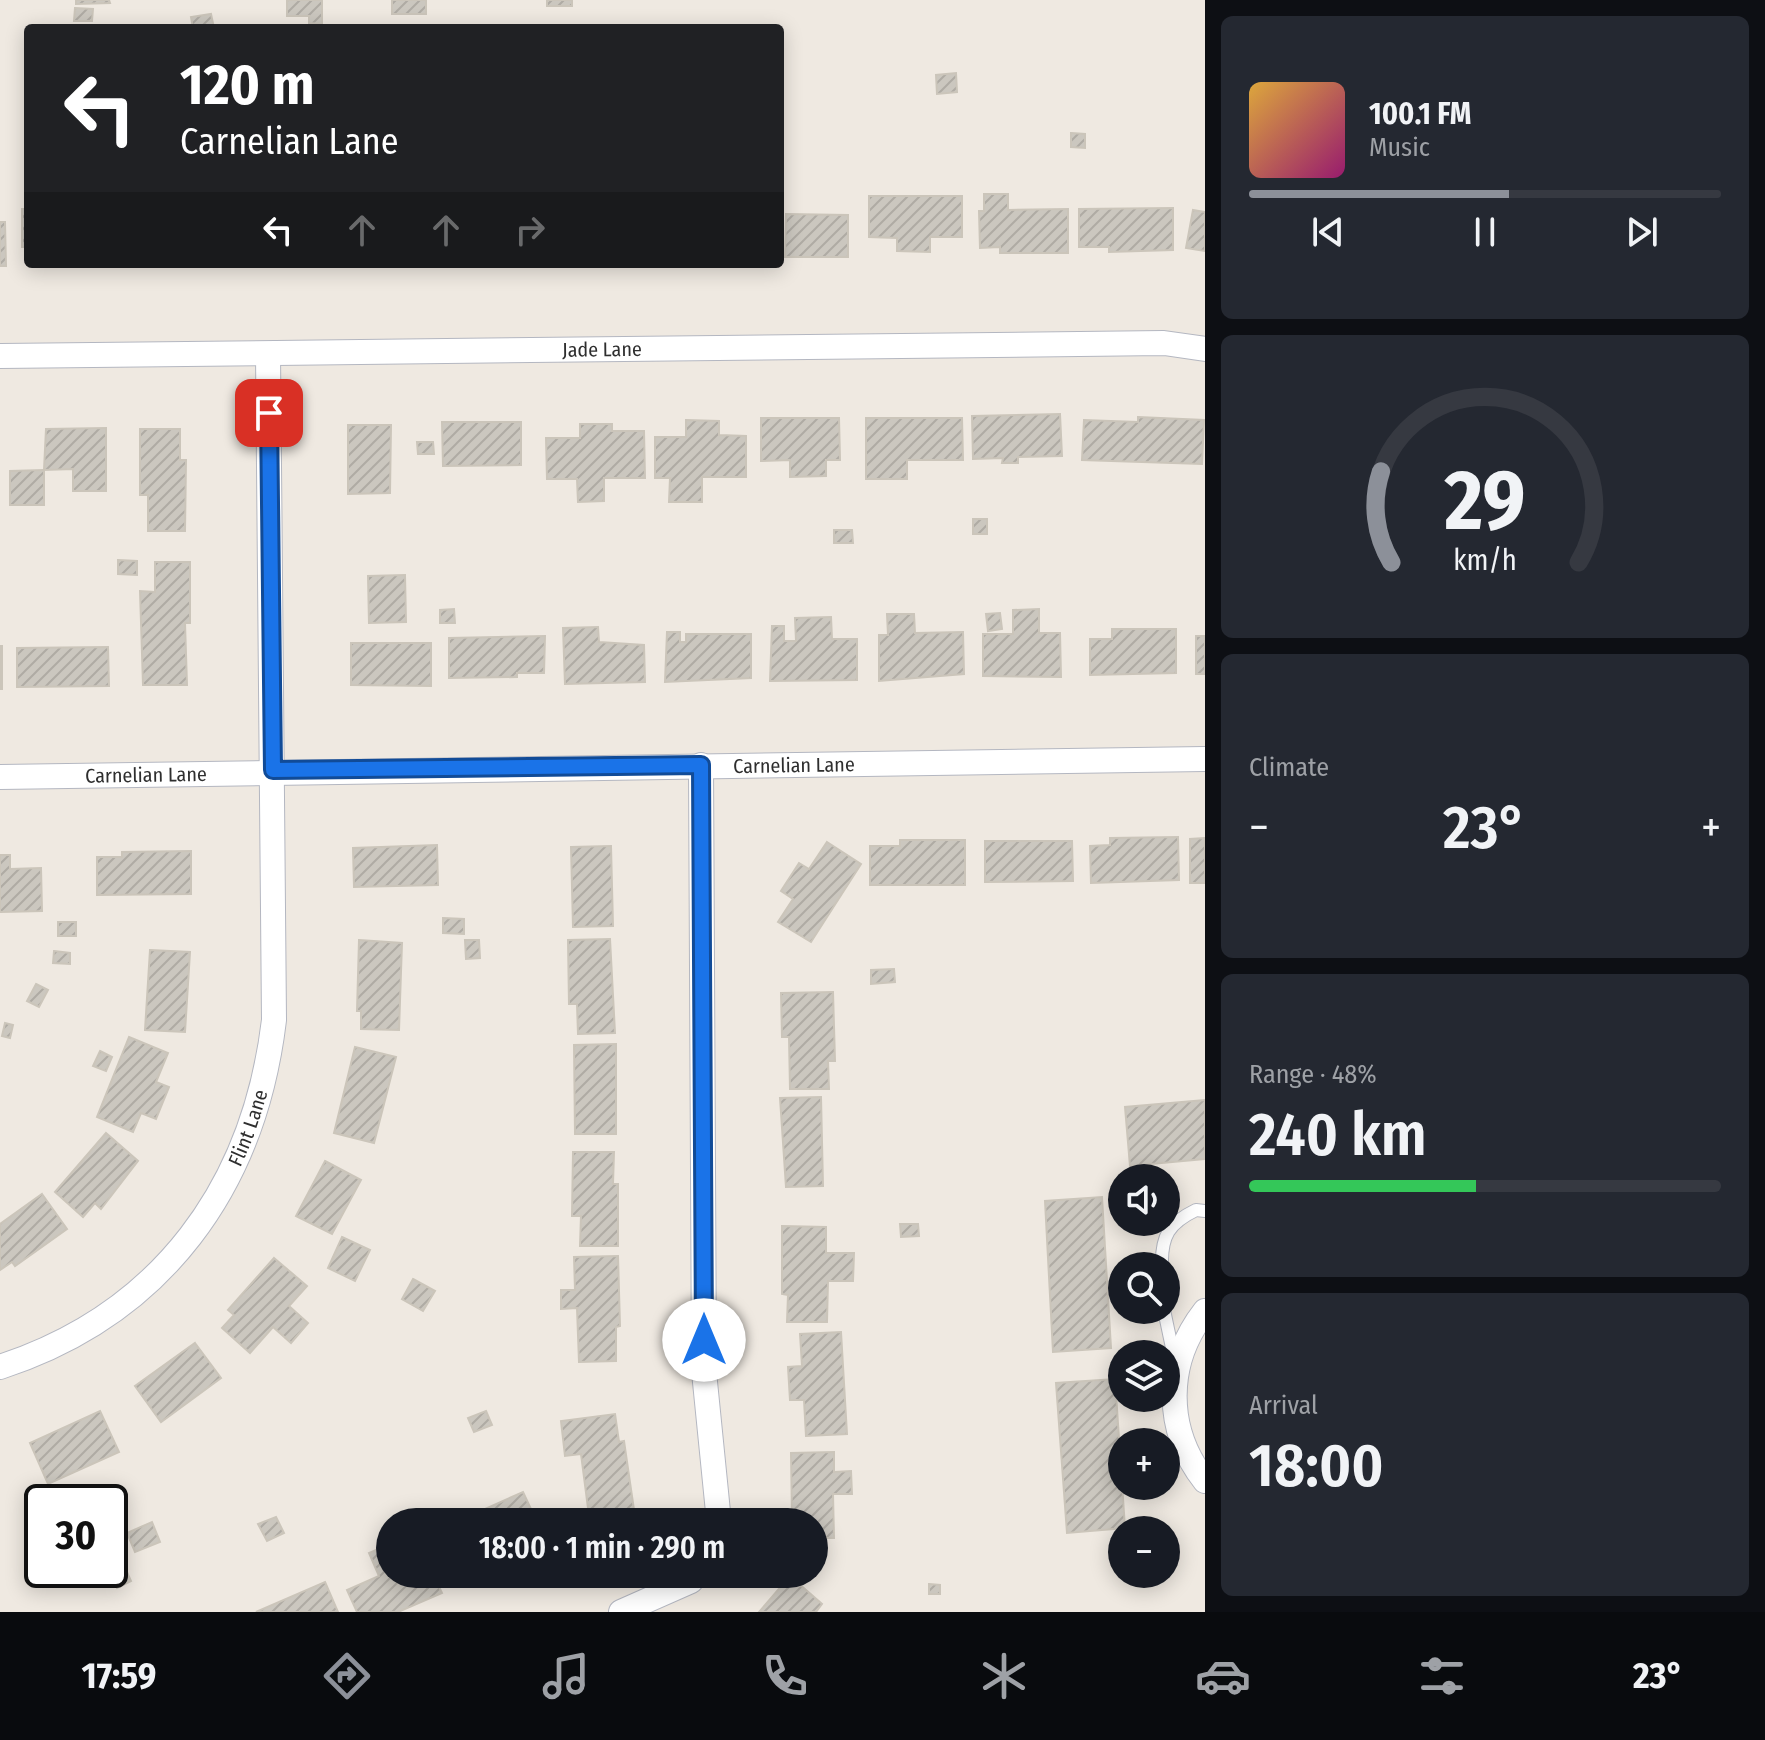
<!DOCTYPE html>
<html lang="en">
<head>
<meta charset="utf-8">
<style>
	body { margin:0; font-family:"Fira Sans Condensed",sans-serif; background:#242831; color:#f1f3f6; height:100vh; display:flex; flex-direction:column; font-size:30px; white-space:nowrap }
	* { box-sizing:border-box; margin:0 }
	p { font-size:26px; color:#9ea1a6 }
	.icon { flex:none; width:44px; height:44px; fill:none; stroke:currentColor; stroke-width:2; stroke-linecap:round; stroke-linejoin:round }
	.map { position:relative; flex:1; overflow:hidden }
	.details { display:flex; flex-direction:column; gap:16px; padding:16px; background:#0d0f14; width:560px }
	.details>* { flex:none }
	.banner { position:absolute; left:24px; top:24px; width:760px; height:244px; border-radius:8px; box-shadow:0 4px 20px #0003; background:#202124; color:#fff; overflow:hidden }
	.controls { position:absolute; left:1108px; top:1164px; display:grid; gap:16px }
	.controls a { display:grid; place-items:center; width:72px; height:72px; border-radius:50%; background:#171b24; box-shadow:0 4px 20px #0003; font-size:40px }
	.speed { position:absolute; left:24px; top:1484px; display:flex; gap:16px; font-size:40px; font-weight:700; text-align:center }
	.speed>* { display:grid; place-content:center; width:104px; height:104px; border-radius:50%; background:#171b24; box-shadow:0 4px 20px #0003; line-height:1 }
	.speed .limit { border:4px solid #111; border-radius:12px; background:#fff; color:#111 }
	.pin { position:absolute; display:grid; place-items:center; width:68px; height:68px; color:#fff; margin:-34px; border-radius:16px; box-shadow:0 4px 12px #0006 }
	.me { position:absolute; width:88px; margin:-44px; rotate:0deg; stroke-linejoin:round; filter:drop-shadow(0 0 6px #0008) }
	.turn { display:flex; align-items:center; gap:28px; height:168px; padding:0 24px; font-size:36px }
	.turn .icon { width:104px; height:104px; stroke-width:2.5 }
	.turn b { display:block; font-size:56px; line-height:68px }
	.lanes { display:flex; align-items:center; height:76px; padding:0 24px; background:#0003; justify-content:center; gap:40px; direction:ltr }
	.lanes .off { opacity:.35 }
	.big { font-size:60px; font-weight:600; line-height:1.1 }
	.details .tile { flex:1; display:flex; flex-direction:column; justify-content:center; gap:12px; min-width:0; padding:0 28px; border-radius:12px; background:#242831 }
	.details .dial { align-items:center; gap:0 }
	.dial svg { height:208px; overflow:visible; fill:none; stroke:#363941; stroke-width:7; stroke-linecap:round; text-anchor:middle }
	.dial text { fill:#f1f3f6; stroke:none }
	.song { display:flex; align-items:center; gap:24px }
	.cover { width:96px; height:96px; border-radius:12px; background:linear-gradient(135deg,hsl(40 70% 55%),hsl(320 70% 35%)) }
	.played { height:8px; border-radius:4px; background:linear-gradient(90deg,#8c9099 55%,#363941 55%) }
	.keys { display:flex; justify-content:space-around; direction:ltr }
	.heat { display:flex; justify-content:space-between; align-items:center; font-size:44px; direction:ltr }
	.charge { height:12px; border-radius:6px; background:linear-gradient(90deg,#34c759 48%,#363941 0) }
	.trip { position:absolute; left:376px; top:1508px; width:452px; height:80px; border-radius:40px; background:#171b24; box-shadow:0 4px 20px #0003; font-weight:600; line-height:80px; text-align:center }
	.tab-bar { display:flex; height:128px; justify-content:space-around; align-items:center; background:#090b0e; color:#9ea1a6 }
	.tab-bar .icon { width:56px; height:56px }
	.tab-bar .selected { color:#8c9099 }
	.tab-bar b { font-size:36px; color:#f1f3f6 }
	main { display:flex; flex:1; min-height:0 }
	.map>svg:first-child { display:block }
</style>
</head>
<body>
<main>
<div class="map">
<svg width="1205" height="1612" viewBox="0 0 1205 1612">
	<defs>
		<pattern id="building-hatch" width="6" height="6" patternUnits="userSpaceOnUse" patternTransform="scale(2)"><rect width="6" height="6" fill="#cbc7bf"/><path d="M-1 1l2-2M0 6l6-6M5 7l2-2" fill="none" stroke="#afaba4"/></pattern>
	</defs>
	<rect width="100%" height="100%" fill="#efe9e1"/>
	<g fill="url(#building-hatch)" stroke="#cbc5ba" stroke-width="2">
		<polygon points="76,0 109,0 110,3 76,4"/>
		<polygon points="287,0 322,0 322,24 309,23 309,16 287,16"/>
		<rect x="392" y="0" width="34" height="14"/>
		<rect x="547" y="0" width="25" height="6"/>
		<polygon points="75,8 93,9 92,21 74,21"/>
		<polygon points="211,14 214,28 193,28 191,17"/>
		<polygon points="956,73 957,92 937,94 936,75"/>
		<polygon points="1071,133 1085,134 1085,148 1071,147"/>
		<polygon points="984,194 1008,194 1008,210 1068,209 1068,253 1000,253 1000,247 980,248 979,211 984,211"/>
		<polygon points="869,196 962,196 962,237 930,237 930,252 897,251 897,238 869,237"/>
		<polygon points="1173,208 1173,250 1109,252 1109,247 1079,247 1079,209"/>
		<rect x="22" y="209" width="6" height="38"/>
		<polygon points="1193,210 1205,212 1205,251 1186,248"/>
		<polygon points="786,214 848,215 848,257 785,257"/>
		<polygon points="0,222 5,222 6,266 0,266"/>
		<rect x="548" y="264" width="66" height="1"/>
		<polygon points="1060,414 1062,456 1018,457 1018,463 1002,463 1003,458 973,459 972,416"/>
		<polygon points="1138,417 1204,420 1202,464 1082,460 1084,420 1138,422"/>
		<polygon points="761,418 839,418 840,460 826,460 826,476 790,477 790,460 761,461"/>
		<polygon points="866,418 962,418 963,460 907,460 907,479 866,479"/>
		<polygon points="686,420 719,421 719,435 746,436 746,477 702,477 702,502 669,502 670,478 655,478 655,437 686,437"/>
		<polygon points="442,422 521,422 521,465 443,466"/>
		<polygon points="580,424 612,424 612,431 644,431 645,478 604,478 604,501 578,502 577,479 547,479 546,438 580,438"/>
		<polygon points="348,425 391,425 390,493 348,494"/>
		<polygon points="106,428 106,491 73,491 73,469 44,470 46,429"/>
		<polygon points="140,429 180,429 180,460 186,460 185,531 148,531 148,495 140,495"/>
		<polygon points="417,442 433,442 434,454 418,454"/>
		<polygon points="44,470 44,505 10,505 10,471"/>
		<rect x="973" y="519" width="14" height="15"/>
		<polygon points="834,530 852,530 853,543 834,543"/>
		<polygon points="118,560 137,561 137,575 118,574"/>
		<polygon points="155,562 190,562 190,623 185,623 187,685 143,685 140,591 155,592"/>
		<polygon points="405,575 406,622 369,623 368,576"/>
		<polygon points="454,609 455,623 440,623 440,610"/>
		<polygon points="1039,609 1039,633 1060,633 1061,677 983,676 983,634 1013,634 1013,610"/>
		<polygon points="1000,613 1002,629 988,631 986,614"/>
		<polygon points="887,614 914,614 915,633 963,632 964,674 879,681 879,635 888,635"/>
		<polygon points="831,617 832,639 857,639 857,680 770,681 772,626 784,626 784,641 796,641 795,618"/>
		<polygon points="598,627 599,642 644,645 645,682 565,684 563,628"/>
		<polygon points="1112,629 1176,629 1176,673 1090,675 1090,639 1112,639"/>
		<polygon points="667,632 680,632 680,642 686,642 686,634 751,634 751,678 665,682"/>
		<polygon points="545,636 544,673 517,673 517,677 449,678 449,638"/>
		<rect x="1196" y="636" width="9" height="38"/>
		<polygon points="351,643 431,643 431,686 351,685"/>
		<rect x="0" y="646" width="2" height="43"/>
		<polygon points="108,647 109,686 17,687 17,648"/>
		<polygon points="1178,837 1179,880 1091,883 1090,846 1110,845 1110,838"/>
		<polygon points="1205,838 1205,883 1190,883 1190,839"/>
		<polygon points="900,840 965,840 965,885 870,885 870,846 900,846"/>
		<polygon points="985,841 1072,841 1073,881 985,882"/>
		<polygon points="827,842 861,864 811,942 778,922 793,899 781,891 799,863 809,869"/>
		<polygon points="437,845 438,885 354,887 353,848"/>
		<polygon points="611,846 613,926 573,927 571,847"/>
		<polygon points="191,851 191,894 97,895 97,857 122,857 122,852"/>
		<polygon points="0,855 10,855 10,869 41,868 42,911 0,912"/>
		<polygon points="443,918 464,919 464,934 443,933"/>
		<rect x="58" y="922" width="18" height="14"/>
		<polygon points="610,939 615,1033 578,1034 577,1004 569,1004 568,940"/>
		<polygon points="359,940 402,943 399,1030 361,1029 361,1011 357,1011"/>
		<polygon points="465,940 479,940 480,958 466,959"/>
		<polygon points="150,950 190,952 185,1032 145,1030"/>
		<polygon points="54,951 70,953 70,964 53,963"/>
		<polygon points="894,969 895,982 871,984 871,970"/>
		<polygon points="36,984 48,990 39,1007 27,1001"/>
		<polygon points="833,992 835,1061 828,1061 829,1089 790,1089 789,1037 782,1037 781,993"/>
		<polygon points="5,1023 13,1025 10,1038 2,1036"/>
		<polygon points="129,1037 168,1053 156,1082 169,1087 156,1119 141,1113 133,1132 97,1117"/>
		<polygon points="616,1044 616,1134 575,1134 574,1045"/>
		<polygon points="355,1047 396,1057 374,1143 334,1133"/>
		<polygon points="100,1051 112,1057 106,1071 93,1066"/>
		<polygon points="821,1097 823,1186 786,1187 780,1098"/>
		<polygon points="1205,1100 1205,1159 1130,1166 1125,1107"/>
		<polygon points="106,1133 138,1161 101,1209 95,1203 83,1217 55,1192"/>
		<polygon points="573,1152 614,1152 613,1184 618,1184 618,1246 580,1246 581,1216 572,1216"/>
		<polygon points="325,1161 361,1180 332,1234 296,1216"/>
		<polygon points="42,1194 67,1229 15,1266 12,1262 0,1270 0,1224"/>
		<polygon points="1102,1197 1111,1348 1053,1352 1045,1201"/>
		<polygon points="900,1224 918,1224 919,1236 901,1237"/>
		<polygon points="782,1226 826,1227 826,1253 854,1253 853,1281 828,1281 827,1322 787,1322 788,1295 782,1294"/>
		<polygon points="342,1237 370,1250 355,1281 328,1268"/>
		<polygon points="618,1256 620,1326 616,1327 616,1361 579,1362 577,1308 561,1309 561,1290 575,1290 574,1257"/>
		<polygon points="274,1258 307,1286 289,1306 308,1323 291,1343 273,1327 250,1353 222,1328 234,1315 228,1310"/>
		<polygon points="413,1279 435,1291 423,1311 402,1299"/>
		<polygon points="841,1332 847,1434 806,1436 804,1400 790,1400 788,1367 802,1366 800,1334"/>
		<polygon points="195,1343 221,1378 161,1422 135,1386"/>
		<polygon points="1115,1379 1125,1528 1067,1533 1056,1383"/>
		<polygon points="100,1411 119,1452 48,1484 30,1443"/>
		<polygon points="486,1411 492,1425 474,1432 468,1418"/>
		<polygon points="615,1414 619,1442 624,1441 634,1510 589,1516 581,1454 565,1456 561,1421"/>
		<polygon points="834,1452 834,1472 851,1471 852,1494 833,1494 834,1538 814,1538 814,1522 797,1522 797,1518 792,1518 791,1453"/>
		<polygon points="523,1492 537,1522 456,1522"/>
		<polygon points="276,1517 284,1533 267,1541 258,1524"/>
		<polygon points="152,1522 160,1542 135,1552 127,1533"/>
		<polygon points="390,1544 390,1574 433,1574 442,1593 398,1612 357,1612 347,1590 379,1576 369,1553"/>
		<polygon points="126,1570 131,1581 117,1588 111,1577"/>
		<polygon points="790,1576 822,1604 816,1612 759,1612"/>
		<polygon points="325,1582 338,1612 256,1612"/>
		<polygon points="929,1584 940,1585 940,1594 929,1594"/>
	</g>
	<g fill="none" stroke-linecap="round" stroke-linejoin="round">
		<g stroke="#b4b7c1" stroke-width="14">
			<g id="service">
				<path d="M1162 1266C1161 1236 1169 1223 1196 1210L1205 1211"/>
				<polyline points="1164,1310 1175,1362"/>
			</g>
		</g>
		<g stroke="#b4b7c1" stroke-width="26">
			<g id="minor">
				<path id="s1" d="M0 356 1164 343 1205 349"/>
				<polyline points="701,765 704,1372 719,1522"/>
				<path id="s2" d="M0 777 1205 759"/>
				<path d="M1205 1311C1165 1362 1164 1429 1205 1481"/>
				<path id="s3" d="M0 1367C162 1314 254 1187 274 1020L268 354"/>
				<polyline points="621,1612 691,1581 696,1574"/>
			</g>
		</g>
		<use href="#service" stroke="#fff" stroke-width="12"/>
		<use href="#minor" stroke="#fff" stroke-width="24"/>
	</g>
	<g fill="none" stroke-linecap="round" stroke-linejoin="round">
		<g stroke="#114b97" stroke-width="20">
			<polyline id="route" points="269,413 273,770 701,765 704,1340"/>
		</g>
		<use href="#route" stroke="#1a73e8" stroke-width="14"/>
	</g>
	<g text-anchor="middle" stroke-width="8" stroke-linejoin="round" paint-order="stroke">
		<g font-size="20" fill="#2e2e2e" stroke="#fff">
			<text dy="7" stroke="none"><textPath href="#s1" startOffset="602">Jade Lane</textPath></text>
			<text dy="7" stroke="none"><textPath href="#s2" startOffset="794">Carnelian Lane</textPath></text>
			<text dy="7" stroke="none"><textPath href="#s2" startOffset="146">Carnelian Lane</textPath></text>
			<text dy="7" stroke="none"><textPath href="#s3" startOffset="358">Flint Lane</textPath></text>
		</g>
	</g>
</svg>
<div class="controls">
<a><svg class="icon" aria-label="sound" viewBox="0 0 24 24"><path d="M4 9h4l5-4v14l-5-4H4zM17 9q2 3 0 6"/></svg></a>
<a><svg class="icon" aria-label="search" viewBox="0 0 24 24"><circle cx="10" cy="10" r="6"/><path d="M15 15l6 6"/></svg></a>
<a><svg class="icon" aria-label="layers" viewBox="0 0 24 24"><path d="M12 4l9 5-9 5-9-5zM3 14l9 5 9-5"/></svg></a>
<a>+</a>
<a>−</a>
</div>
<div class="speed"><div class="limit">30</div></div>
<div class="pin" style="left:269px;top:413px;background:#d93025"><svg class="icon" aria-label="arrive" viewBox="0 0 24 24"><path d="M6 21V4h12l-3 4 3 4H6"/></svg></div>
<svg class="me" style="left:704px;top:1340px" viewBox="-20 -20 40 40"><circle r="19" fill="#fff"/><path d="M0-13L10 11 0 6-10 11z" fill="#1a73e8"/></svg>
<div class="trip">18:00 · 1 min · 290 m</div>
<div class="banner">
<div class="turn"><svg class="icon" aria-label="left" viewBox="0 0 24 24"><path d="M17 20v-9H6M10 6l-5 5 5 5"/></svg><div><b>120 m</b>Carnelian Lane</div></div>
<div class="lanes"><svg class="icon" aria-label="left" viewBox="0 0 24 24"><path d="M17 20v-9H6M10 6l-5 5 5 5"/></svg><svg class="icon off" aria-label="ahead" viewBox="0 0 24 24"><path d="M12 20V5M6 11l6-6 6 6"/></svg><svg class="icon off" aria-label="ahead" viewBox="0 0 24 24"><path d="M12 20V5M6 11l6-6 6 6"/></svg><svg class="icon off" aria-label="right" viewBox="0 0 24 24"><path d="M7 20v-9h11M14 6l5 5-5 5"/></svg></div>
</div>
</div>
<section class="details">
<div class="tile">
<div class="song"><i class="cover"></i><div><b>100.1 FM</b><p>Music</p></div></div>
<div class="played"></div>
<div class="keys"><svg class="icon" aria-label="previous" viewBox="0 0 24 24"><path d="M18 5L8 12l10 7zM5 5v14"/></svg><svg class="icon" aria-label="pause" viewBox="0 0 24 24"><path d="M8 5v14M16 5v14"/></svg><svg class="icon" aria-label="next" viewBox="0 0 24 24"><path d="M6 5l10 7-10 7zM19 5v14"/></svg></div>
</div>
<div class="tile dial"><svg viewBox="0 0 100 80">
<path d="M14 69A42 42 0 1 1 86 69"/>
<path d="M14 69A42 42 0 0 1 10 34" stroke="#8c9099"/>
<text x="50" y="56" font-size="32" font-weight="700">29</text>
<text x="50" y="72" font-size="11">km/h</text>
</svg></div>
<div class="tile"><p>Climate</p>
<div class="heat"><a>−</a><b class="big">23°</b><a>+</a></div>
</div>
<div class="tile"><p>Range · 48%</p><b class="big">240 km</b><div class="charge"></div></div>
<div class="tile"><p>Arrival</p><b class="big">18:00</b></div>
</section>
</main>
<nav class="tab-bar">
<b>17:59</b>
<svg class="icon selected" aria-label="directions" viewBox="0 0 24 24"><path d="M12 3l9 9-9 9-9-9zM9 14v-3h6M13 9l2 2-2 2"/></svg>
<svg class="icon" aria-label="music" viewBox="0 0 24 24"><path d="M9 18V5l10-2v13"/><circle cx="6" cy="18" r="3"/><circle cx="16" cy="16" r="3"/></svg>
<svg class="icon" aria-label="phone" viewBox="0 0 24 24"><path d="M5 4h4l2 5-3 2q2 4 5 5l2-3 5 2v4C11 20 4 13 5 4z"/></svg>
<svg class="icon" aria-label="climate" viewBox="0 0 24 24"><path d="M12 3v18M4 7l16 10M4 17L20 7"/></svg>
<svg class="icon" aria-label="car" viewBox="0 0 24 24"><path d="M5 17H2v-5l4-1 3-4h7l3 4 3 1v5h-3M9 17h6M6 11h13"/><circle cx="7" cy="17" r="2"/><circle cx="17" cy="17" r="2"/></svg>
<svg class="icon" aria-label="filters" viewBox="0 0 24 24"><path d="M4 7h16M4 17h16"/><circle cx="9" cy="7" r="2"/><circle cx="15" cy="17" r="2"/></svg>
<b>23°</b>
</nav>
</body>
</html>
